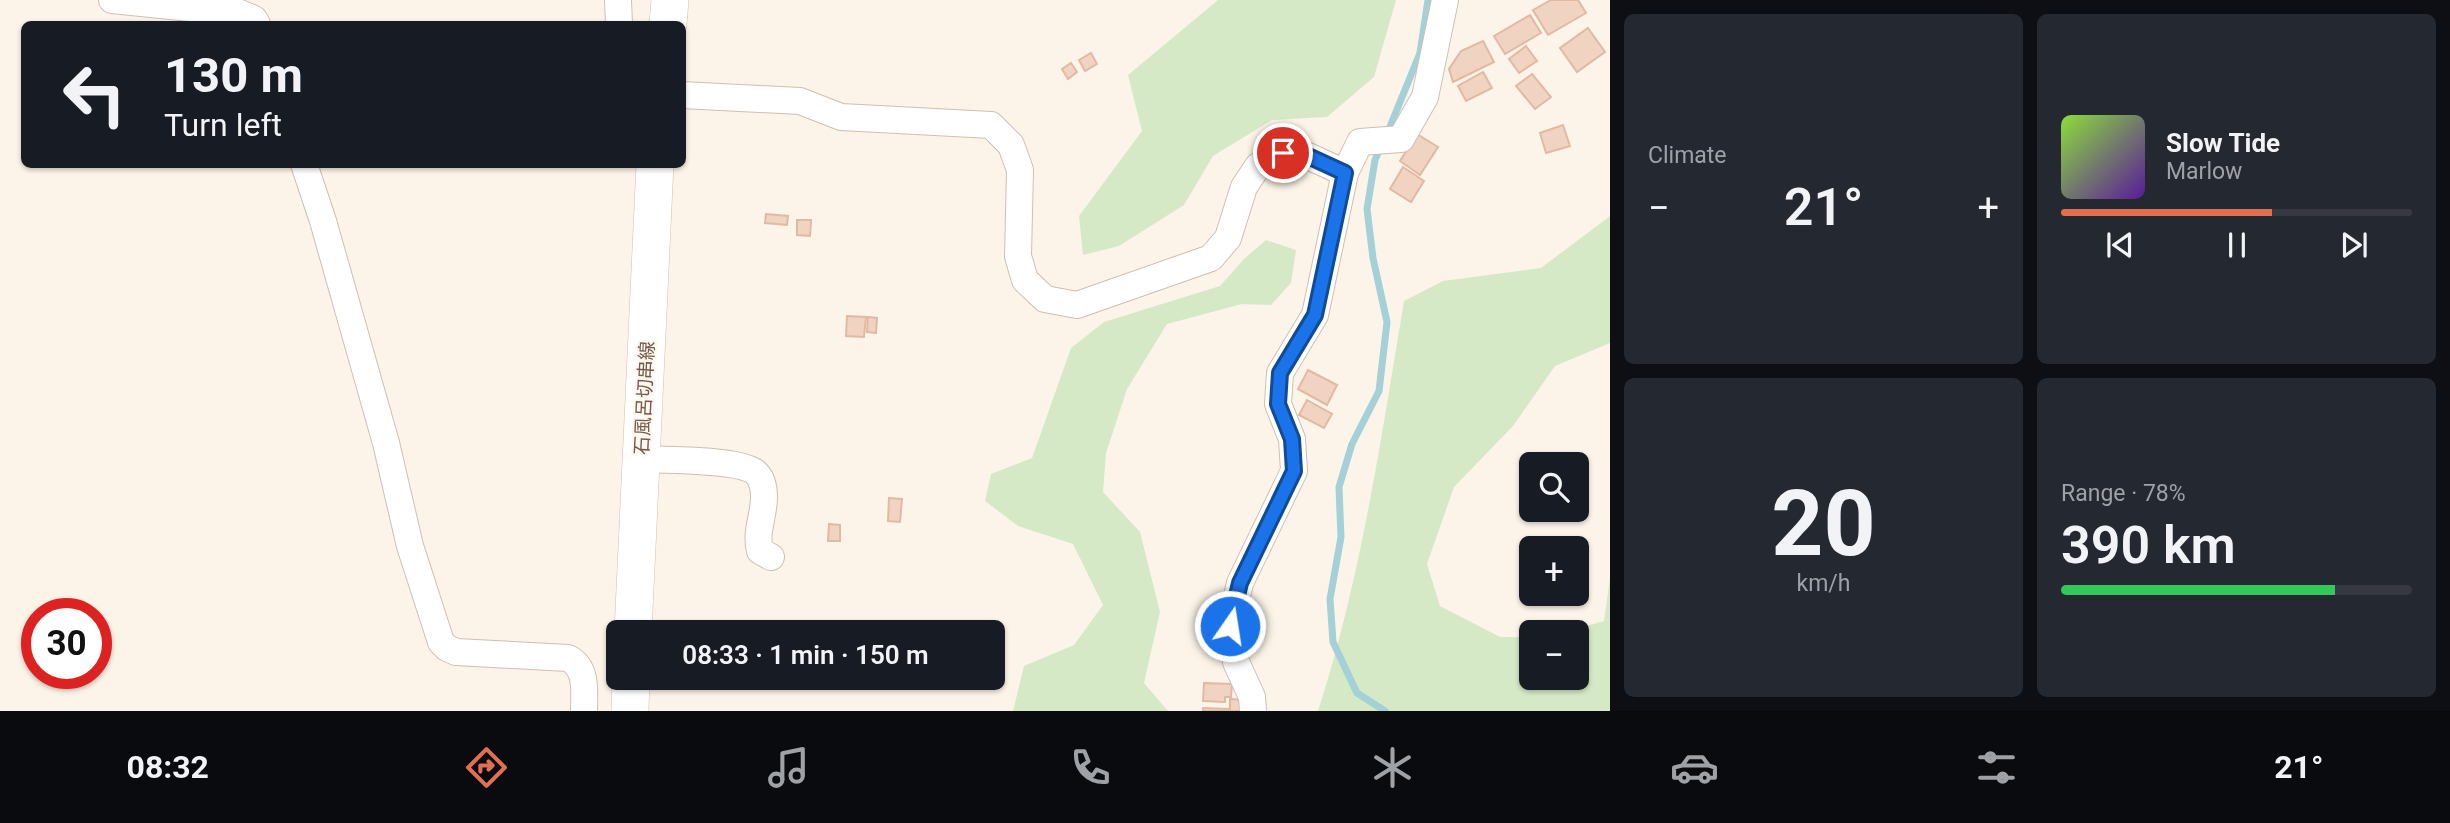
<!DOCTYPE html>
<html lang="en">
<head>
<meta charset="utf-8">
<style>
	body { margin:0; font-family:Roboto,"Noto Sans JP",sans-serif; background:#242831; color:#f1f3f6; height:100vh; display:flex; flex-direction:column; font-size:26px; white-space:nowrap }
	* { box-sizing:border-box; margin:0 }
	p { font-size:23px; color:#9ea1a6 }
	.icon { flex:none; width:38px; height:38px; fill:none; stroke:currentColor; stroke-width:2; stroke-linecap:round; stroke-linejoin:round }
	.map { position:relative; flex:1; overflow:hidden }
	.panel { display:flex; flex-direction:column; gap:14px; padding:14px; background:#0d0f14; width:840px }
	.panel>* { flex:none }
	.top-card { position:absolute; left:21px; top:21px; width:665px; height:147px; border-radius:10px; box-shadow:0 2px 5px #0004; background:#171b24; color:#f1f3f6; overflow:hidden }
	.controls { position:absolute; left:1519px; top:452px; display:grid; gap:14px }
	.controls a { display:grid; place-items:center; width:70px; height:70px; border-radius:10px; background:#171b24; box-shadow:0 2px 5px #0004; font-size:35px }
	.speed { position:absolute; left:21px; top:598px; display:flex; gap:14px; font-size:35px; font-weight:700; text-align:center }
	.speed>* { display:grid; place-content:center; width:91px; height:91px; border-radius:50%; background:#171b24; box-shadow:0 2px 5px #0004; line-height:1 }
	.speed .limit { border:10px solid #d22; background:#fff; color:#111 }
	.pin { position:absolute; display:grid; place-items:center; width:60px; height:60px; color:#fff; margin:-30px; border:4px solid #fff; border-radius:50%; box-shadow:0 2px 7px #0007 }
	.me { position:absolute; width:77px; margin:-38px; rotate:13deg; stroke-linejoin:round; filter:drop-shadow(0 0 5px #0008) }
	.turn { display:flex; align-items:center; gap:24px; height:147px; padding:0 28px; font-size:32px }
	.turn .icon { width:91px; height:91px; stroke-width:2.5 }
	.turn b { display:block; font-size:49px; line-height:60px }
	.big { font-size:52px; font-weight:600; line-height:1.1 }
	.panel .card { flex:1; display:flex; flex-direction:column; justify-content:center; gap:10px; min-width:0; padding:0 24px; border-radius:10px; background:#242831 }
	.panel .dial { align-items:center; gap:0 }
	.dial b { font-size:91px; line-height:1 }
	.song { display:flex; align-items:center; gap:21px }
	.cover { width:84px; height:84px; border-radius:10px; background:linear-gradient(135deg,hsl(90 70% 55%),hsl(270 70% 35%)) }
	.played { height:7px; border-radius:4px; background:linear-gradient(90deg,#e16f52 60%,#363941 60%) }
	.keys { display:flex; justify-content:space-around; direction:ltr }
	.heat { display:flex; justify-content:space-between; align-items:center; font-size:38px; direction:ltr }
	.charge { height:10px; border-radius:5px; background:linear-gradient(90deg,#34c759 78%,#363941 0) }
	.panel .tiles { flex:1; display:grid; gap:14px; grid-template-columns:repeat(2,1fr) }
	.trip { position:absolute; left:606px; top:620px; width:399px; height:70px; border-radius:10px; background:#171b24; box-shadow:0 2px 5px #0004; font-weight:600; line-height:70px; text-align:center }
	.dock { display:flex; height:112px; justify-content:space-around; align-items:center; background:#090b0e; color:#9ea1a6 }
	.dock .icon { width:49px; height:49px }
	.dock .current { color:#e16f52 }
	.dock b { font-size:32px; color:#f1f3f6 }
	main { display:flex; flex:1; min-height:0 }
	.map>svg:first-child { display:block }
</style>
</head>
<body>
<main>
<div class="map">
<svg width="1610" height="711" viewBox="0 0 1610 711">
	<rect width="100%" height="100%" fill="#fcf4e8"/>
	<g fill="#d6e9c7">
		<polygon points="1218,0 1396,0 1374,77 1327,117 1272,120 1213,156 1184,205 1119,246 1083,255 1079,216 1142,131 1128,75"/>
		<path d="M1610 216V343L1555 366 1513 426 1454 487 1427 564 1440 606 1500 637H1531V677H1577V632H1565L1604 621 1610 578V711H1318C1361 578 1381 439 1404 301L1443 281 1541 268Z"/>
		<polygon points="1266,240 1296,250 1291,283 1271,305 1242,304 1167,324 1127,389 1106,453 1103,492 1140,532 1160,612 1144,683 1168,711 1013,711 1024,666 1074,645 1103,605 1073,544 1018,526 985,501 991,474 1032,458 1071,348 1104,322 1220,286 1244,259"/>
	</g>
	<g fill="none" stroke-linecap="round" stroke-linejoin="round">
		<g stroke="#a4d0d7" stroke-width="7">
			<polyline points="1387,134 1420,53 1428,0"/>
			<polyline points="1380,148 1375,160 1367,209 1373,258 1387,322 1379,391 1352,444 1339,487 1341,537 1330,599 1333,642 1357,693 1385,711"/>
		</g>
	</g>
	<g fill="#f0d3c1" stroke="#e2b9a2" stroke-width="2">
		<polygon points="1551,0 1578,0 1586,13 1548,35 1533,10"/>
		<polygon points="1530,15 1541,33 1505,54 1494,36"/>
		<polygon points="1588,28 1605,52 1577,72 1560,48"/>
		<polygon points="1483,41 1494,62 1453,82 1449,69 1461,51"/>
		<polygon points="1526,46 1537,61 1519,73 1509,59"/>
		<polygon points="1091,53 1097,64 1085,71 1079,60"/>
		<polygon points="1071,63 1077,72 1068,79 1062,69"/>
		<polygon points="1483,72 1492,88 1466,101 1458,86"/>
		<polygon points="1532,74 1551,97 1535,109 1516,86"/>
		<polygon points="1563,125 1570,146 1546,153 1540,133"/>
		<polygon points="1417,134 1438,147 1420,175 1400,161"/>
		<polygon points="1403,167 1424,181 1411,202 1390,189"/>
		<polygon points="766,214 788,216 787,225 765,223"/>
		<polygon points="797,220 811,220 810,236 797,235"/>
		<polygon points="847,316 866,317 864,337 846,336"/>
		<polygon points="868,317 877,318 876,333 867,332"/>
		<polygon points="1308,370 1337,385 1327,405 1298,389"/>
		<polygon points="1307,400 1332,414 1324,428 1299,415"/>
		<polygon points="889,498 902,499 900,522 888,521"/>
		<polygon points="829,524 840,525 840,541 828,541"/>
		<polygon points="1204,683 1232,684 1231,697 1225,697 1225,702 1203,701"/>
		<polygon points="1230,699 1245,700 1244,711 1203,711 1203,708 1230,709"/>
	</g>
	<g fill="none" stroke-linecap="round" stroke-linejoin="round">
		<g stroke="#d0beb1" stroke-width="28">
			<g id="street">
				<polyline points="112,0 240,13 254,19 257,24"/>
				<polyline points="618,0 619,24"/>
				<polyline points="682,95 800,101 841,117 991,125 1011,145 1020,170 1018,256 1025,280 1045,299 1077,305 1211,258 1228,238 1244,187 1258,166 1283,153 1308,156 1345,173"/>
				<path d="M304 164 323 221 386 443 410 546 441 642 447 648 456 652 568 658C588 668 584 692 584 711"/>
				<path d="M641 459C665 460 738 459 755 472 762 478 764 488 764 497 764 516 755 532 760 551L771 557"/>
				<polyline points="1253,711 1252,697 1236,662 1230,626 1240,583 1294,471 1292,439 1278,404 1280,373 1315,315 1345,173 1360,142 1401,139 1425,97 1445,0"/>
			</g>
		</g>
		<g stroke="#d2beaf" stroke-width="38">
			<g id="secondary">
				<polyline points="668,24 670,0"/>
				<polyline points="633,632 655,164"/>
				<polyline points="630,711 631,677"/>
			</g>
		</g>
		<use href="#street" stroke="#fff" stroke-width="26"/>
		<use href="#secondary" stroke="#fff" stroke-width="37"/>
	</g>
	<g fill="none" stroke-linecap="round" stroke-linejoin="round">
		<g stroke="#114b97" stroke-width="18">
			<polyline id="route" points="1230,626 1240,583 1294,471 1292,439 1278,404 1280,373 1315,315 1345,173 1308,156 1283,153"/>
		</g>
		<use href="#route" stroke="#1a73e8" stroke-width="12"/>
	</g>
	<g text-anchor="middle" stroke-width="5" stroke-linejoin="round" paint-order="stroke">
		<g font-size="19" fill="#755a4d" stroke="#fef8ef">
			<text transform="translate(644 398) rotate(-87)" y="7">石風呂切串線</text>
		</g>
	</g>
</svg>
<div class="controls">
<a><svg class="icon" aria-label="search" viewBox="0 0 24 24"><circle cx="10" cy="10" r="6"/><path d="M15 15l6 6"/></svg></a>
<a>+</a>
<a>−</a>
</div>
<div class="speed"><div class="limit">30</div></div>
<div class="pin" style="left:1283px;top:153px;background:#d93025"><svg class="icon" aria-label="arrive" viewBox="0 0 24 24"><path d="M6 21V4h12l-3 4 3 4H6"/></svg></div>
<svg class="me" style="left:1230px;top:626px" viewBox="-20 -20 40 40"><circle r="17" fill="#1a73e8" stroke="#fff" stroke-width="3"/><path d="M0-11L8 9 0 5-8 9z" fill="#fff"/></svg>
<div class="trip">08:33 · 1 min · 150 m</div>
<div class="top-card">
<div class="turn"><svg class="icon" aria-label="left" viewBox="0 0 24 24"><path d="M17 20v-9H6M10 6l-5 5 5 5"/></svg><div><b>130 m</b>Turn left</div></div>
</div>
</div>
<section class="panel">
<div class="tiles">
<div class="card"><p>Climate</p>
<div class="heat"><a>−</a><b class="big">21°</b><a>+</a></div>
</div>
<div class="card">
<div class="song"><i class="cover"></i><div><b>Slow Tide</b><p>Marlow</p></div></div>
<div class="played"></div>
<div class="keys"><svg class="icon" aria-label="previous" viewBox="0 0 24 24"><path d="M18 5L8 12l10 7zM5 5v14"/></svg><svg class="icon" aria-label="pause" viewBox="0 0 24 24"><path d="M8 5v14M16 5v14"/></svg><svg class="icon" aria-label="next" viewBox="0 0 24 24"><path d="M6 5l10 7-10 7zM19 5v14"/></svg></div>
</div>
<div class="card dial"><b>20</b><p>km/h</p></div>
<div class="card"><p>Range · 78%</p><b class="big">390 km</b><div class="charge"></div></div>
</div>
</section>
</main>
<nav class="dock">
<b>08:32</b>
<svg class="icon current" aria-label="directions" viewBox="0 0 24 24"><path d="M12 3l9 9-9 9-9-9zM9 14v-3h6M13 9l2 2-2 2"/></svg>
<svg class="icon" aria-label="music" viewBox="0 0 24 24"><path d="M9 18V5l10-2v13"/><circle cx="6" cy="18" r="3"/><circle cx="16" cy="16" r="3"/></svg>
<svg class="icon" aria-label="phone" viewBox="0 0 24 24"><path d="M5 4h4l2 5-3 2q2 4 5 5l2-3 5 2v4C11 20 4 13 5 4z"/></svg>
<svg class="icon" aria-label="climate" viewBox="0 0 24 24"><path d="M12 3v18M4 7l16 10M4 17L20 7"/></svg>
<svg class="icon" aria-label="car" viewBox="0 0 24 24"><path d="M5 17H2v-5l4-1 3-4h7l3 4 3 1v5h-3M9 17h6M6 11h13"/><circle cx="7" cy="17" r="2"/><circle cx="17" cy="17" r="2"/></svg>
<svg class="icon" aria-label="filters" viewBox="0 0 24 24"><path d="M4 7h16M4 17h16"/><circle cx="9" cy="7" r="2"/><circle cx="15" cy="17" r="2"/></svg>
<b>21°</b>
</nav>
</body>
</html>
